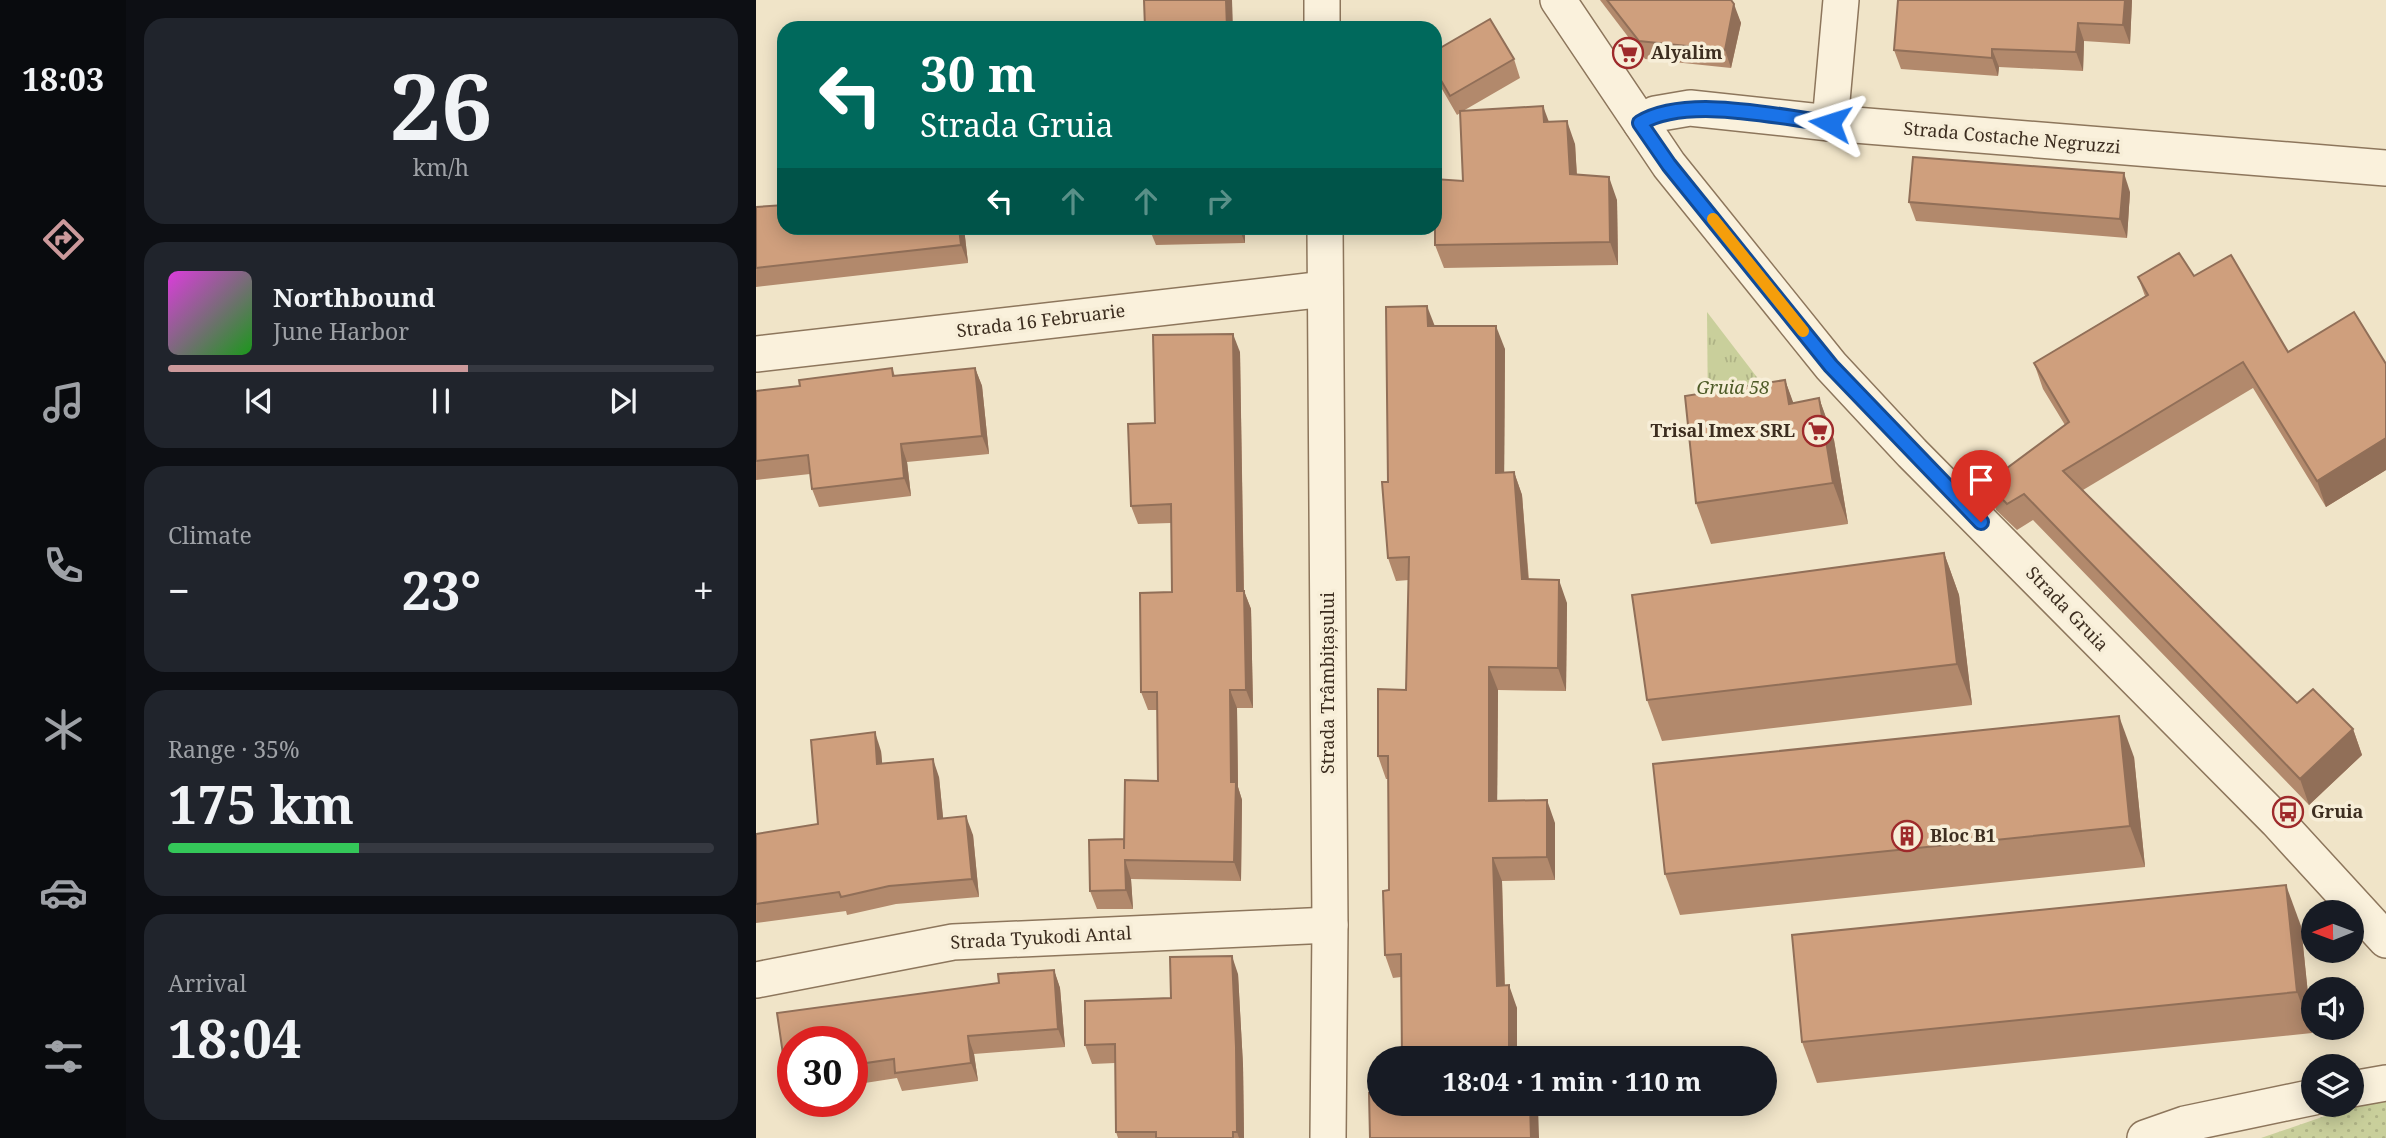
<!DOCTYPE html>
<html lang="en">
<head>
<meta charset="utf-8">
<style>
	body { margin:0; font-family:"Noto Serif",serif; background:#20242c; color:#f1f3f6; height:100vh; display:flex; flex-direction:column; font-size:26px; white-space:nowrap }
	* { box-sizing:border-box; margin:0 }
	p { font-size:23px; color:#9ea1a6 }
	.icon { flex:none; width:38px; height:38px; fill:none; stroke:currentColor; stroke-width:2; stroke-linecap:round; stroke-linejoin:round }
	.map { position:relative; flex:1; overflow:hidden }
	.sheet { display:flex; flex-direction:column; gap:18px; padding:18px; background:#0d0f14; width:630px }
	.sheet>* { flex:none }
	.guide { position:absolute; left:21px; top:21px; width:665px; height:214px; border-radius:21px; box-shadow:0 4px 18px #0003; background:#00695c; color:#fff; overflow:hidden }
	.needle { width:46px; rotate:269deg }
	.fabs { position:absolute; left:1545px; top:900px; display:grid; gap:14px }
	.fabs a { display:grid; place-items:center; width:63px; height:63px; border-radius:50%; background:#171b24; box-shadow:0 4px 18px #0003; font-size:35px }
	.speed { position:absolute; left:21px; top:1026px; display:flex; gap:14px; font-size:35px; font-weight:700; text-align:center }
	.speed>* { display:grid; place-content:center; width:91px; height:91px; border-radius:50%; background:#171b24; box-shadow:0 4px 18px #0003; line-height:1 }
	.speed .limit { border:10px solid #d22; background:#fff; color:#111 }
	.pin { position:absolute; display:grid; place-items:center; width:60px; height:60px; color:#fff; margin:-72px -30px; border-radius:50% 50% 50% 0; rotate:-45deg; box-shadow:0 0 7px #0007 }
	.pin .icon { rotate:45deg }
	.me { position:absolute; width:77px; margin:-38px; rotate:276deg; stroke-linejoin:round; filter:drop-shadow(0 0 5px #0008) }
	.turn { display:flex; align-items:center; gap:24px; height:147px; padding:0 28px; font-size:32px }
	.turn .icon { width:91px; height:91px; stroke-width:2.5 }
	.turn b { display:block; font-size:49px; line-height:60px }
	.lanes { display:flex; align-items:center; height:66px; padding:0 28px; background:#0003; justify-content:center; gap:35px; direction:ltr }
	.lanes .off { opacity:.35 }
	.big { font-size:52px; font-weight:700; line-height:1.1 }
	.sheet .card { flex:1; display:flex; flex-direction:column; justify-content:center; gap:10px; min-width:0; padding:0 24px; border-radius:21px; background:#20242c }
	.sheet .dial { align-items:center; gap:0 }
	.dial b { font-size:91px; line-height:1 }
	.song { display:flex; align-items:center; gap:21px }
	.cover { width:84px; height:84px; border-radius:10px; background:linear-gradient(135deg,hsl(300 70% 55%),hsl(120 70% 35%)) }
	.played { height:7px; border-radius:4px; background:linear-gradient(90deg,#cc999b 55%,#363941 55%) }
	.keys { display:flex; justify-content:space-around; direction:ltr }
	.heat { display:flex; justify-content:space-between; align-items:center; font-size:38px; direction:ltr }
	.charge { height:10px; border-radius:5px; background:linear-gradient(90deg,#34c759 35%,#363941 0) }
	.trip { position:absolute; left:611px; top:1046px; width:410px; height:70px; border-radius:35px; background:#171b24; box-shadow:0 4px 18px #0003; font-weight:700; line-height:70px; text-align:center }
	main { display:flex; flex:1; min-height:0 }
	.menu { display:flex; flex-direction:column; width:126px; justify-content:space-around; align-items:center; background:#090b0e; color:#9ea1a6 }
	.menu .icon { width:49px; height:49px }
	.menu .selected { color:#cc999b }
	.menu b { font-size:32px; color:#f1f3f6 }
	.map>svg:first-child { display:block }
</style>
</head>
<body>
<main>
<nav class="menu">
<b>18:03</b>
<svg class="icon selected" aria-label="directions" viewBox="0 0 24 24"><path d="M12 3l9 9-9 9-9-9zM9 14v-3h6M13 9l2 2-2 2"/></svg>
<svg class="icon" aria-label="music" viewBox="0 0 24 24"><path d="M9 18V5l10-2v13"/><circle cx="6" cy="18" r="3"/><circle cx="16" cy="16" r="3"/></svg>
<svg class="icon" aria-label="phone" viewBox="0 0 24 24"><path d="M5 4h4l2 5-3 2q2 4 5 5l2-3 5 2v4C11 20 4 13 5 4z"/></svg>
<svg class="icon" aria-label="climate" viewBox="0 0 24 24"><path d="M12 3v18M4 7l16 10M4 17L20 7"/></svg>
<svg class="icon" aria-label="car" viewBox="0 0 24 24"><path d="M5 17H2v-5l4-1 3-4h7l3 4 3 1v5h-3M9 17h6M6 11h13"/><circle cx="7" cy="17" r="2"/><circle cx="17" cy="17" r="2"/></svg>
<svg class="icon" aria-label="filters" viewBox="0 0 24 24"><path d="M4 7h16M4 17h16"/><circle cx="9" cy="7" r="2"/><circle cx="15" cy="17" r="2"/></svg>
</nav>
<section class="sheet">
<div class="card dial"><b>26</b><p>km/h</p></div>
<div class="card">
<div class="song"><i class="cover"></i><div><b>Northbound</b><p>June Harbor</p></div></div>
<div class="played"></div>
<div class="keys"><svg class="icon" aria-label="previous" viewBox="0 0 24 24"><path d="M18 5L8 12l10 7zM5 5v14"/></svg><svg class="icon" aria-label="pause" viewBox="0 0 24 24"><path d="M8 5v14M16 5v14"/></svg><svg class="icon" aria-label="next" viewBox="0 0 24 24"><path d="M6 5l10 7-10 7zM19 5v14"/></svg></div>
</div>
<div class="card"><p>Climate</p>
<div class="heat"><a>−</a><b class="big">23°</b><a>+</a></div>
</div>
<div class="card"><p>Range · 35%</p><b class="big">175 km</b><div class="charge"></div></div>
<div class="card"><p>Arrival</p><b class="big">18:04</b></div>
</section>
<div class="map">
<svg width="1630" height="1138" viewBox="0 0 1630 1138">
	<defs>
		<pattern id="grass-dots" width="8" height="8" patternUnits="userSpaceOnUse" patternTransform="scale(1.75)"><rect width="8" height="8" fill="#c9cf9b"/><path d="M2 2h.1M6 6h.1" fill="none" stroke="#aeb285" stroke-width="1.8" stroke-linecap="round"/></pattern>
		<pattern id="park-tufts" width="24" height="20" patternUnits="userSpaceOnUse" patternTransform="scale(1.75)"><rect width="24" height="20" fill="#c9cf9b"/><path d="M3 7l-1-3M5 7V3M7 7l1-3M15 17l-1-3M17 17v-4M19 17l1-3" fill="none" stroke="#aeb285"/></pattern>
	</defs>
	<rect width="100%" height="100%" fill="#f0e4c8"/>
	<polygon fill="url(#grass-dots)" points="1630,1095 1630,1138 1505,1138"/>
	<polygon fill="url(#park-tufts)" points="951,312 1023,406 952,417"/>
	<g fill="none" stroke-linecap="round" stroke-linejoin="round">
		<g stroke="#8d765c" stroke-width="38">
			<g id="street">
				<polyline points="566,0 566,28"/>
				<polyline points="802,0 913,165 1075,366 1156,453 1521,821 1630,940"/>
				<polyline points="885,123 899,114 934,108 1074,123 1630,168"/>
				<polyline points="1074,123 1085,0"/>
				<polyline points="569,228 574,925 572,1138"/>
				<polyline points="0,354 569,289"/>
				<polyline points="0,980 197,942 574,925"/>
				<polyline points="1596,1089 1630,1083"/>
				<polyline points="1389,1138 1429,1124 1558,1097"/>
			</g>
		</g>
		<use href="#street" stroke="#faf1dc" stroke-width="35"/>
	</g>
	<g fill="#b2896c">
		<polygon points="844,0 975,0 985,23 975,68 889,59"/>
		<polygon points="1142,0 1376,0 1374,44 1328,41 1327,71 1243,67 1242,76 1145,69 1138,50"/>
		<polygon points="679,51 758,59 764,78 707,111 793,122 819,144 821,175 861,200 862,265 688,268 679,245 707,181 704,113 701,115 679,77"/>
		<polygon points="1374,192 1371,238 1160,221 1153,202"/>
		<polygon points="0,207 28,228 208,228 212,263 0,287"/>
		<polygon points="393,228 489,228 489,243 400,245"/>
		<polygon points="1438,276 1532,352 1630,364 1630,470 1570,507 1497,388 1327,490 1541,703 1597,729 1606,755 1553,805 1277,520 1261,530 1240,510 1231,483 1309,425 1287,389 1278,363 1389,296 1382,277"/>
		<polygon points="678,326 749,349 748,473 758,472 766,495 773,580 811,603 810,691 742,690 741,801 799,823 799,880 746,881 749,985 761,1008 645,977 637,978 629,955 633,890 632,779 630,779 622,756 650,690 653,580 640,581 632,558"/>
		<polygon points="484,352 488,591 495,609 497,708 481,708 482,787 486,800 485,881 375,879 377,909 341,909 334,891 368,839 402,781 401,710 392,710 385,692 416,592 415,523 382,524 375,506 399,423"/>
		<polygon points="136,368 139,376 219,368 226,386 233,454 151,462 155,496 63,507 56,489 54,474 0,480 0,391 44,386"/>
		<polygon points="1029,380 1037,403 1063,398 1078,440 1092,524 955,544 940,503"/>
		<polygon points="1188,553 1203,595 1216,705 906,741 891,700"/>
		<polygon points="125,751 126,763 183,777 187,818 217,835 223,897 140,904 91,915 90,911 0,923 0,834 62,824"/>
		<polygon points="1378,757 1389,867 924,915 909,874"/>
		<polygon points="1545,926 1556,1033 1061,1083 1046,1042"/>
		<polygon points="298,970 304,988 309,1047 218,1054 222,1081 146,1091 141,1078 96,1085 96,1041 37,1041 36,1093 30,1075 21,1013 243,983 242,974"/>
		<polygon points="482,974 487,1065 488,1138 362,1138 360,1132 359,1063 336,1064 329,1045 415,998"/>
	</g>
	<g fill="#916f58">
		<polygon points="470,0 476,0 477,28 471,28"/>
		<polygon points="1369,0 1376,0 1374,44 1367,25"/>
		<polygon points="978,4 985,23 975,68 969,50"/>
		<polygon points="1322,23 1328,41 1327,71 1320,52"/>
		<polygon points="1236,49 1243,67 1242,76 1236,58"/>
		<polygon points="787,106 796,130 788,122"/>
		<polygon points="811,121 819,144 822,197 814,174"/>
		<polygon points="1368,173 1374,192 1371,238 1364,219"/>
		<polygon points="853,177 861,200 862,265 854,242"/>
		<polygon points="203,228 208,228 212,263 205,245"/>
		<polygon points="483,228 489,228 489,243"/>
		<polygon points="671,306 680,329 672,326"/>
		<polygon points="740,326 749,349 748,496 740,473"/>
		<polygon points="477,334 484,352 488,609 481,591"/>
		<polygon points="219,368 226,386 233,454 226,436"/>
		<polygon points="1029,380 1044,421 1033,404"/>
		<polygon points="1063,398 1078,440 1092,524 1077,483"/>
		<polygon points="1630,438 1630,470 1570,507 1561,481"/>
		<polygon points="145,444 151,462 155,496 148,478"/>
		<polygon points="758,472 766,495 774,602 766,579"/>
		<polygon points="1188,553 1203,595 1216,705 1201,664"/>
		<polygon points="803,580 811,603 810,691 802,668"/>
		<polygon points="488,591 495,609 497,708 490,690"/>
		<polygon points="733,667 742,690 741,824 733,801"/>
		<polygon points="474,690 481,708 482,787 486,800 485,881 478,862 475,782"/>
		<polygon points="1363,716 1378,757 1389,867 1374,826"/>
		<polygon points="1597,729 1606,755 1553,805 1544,779"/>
		<polygon points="119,732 125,751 128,782 121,764"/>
		<polygon points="177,759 183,777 189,837 182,819"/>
		<polygon points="791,800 799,823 799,880 791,857"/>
		<polygon points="210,816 217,835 223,897 216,879"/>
		<polygon points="737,858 746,881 749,1008 741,986"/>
		<polygon points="369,860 375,879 377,909 370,890"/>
		<polygon points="1530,885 1545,926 1556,1033 1541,992"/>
		<polygon points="476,956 482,974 487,1065 488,1138 483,1138 481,1132"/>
		<polygon points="298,970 304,988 309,1047 302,1029"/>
		<polygon points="753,985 761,1008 761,1059 753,1059"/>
		<polygon points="212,1036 218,1054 222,1081 215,1063"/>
		<polygon points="774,1104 781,1104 782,1106 783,1138 775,1138"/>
	</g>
	<g fill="#cf9f7d" stroke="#916f58" stroke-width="2">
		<polygon points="388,0 470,0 471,28 389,28"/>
		<polygon points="851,0 975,0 978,4 969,50 883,41"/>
		<polygon points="1142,0 1369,0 1367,25 1322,23 1320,52 1236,49 1236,58 1138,50"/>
		<polygon points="734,19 758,59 694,96 679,70 679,51"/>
		<polygon points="787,106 788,122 811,121 814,174 853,177 854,242 679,245 679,179 707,181 704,111"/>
		<polygon points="1157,157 1368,173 1364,219 1153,202"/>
		<polygon points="28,205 28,228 203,228 205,245 0,268 0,207"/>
		<polygon points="1423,253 1438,276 1475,255 1532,352 1598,312 1630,364 1630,438 1561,481 1487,362 1307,471 1541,703 1557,689 1597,729 1544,779 1268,494 1251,504 1231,483 1313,422 1278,363 1392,295 1382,277"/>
		<polygon points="671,306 672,326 740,326 740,473 758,472 766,579 803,580 802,668 733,667 733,801 791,800 791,857 737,858 741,986 753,985 753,1059 646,1059 645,954 629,955 627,891 633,890 632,756 622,756 622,689 650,690 653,557 632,558 626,482 632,482 630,307"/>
		<polygon points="477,334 481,591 488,591 490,690 474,690 475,782 480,782 478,862 369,860 370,890 334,891 333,840 368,839 368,849 369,780 402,781 401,692 385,692 384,593 416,592 415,504 375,506 372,424 399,423 397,335"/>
		<polygon points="136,368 137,376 219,368 226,436 145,444 148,478 56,489 52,455 0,461 0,391 44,386 43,380"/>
		<polygon points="1029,380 1033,404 1063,398 1077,483 940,503 929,396"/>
		<polygon points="1188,553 1201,664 891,700 876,595"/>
		<polygon points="1363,716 1374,826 909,874 897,764"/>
		<polygon points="119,732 121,764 177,759 182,819 210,816 216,879 133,886 85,897 83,892 0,904 0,834 62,824 55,740"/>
		<polygon points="1530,885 1541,992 1046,1042 1036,935"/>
		<polygon points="476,956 480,1047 481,1132 477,1132 477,1138 400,1138 400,1132 360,1132 359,1044 329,1045 329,1001 415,998 414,957"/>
		<polygon points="298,970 302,1029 212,1036 215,1063 139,1073 138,1059 96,1065 96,1041 37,1041 37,1074 30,1075 21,1013 243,983 242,974"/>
		<polygon points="623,1092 623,1104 774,1104 775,1138 614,1138 613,1093"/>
	</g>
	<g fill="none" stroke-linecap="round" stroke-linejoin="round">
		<g stroke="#114b97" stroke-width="18">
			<path id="route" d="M1074 123C1020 117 931 95 884 123L913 165 1075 366 1225 522"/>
		</g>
		<use href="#route" stroke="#1a73e8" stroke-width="12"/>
		<polyline stroke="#f59e0b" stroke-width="12" points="957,219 1047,331"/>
	</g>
	<defs>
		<g id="supermarket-ring" transform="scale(1.575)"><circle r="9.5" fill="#f7eed8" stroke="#9e2a2b" stroke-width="1.5"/><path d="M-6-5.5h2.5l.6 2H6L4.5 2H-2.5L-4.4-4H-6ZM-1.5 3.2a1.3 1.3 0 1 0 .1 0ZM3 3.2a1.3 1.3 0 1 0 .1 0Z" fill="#9e2a2b"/></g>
		<g id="bus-ring" transform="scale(1.575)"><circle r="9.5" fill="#f7eed8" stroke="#9e2a2b" stroke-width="1.5"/><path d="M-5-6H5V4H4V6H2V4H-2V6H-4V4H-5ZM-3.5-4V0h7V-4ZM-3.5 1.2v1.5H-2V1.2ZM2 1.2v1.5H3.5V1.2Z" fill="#9e2a2b"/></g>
		<g id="building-ring" transform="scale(1.575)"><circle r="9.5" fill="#f7eed8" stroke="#9e2a2b" stroke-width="1.5"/><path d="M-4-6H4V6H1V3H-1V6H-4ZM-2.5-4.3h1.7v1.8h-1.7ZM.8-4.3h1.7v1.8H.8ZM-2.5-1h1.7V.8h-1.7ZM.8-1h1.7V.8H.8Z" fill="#9e2a2b"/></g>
	</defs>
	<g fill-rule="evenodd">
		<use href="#supermarket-ring" x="872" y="53"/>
		<use href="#supermarket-ring" x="1062" y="431"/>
		<use href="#bus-ring" x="1532" y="812"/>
		<use href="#building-ring" x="1151" y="836"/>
	</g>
	<g text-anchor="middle" stroke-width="7" stroke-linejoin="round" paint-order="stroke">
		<g font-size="18" font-weight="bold" fill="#3d2e20" stroke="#f7eed8" text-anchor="start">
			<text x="895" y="59">Alyalim</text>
			<text x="1039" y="437" text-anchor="end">Trisal Imex SRL</text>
			<text x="1555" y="818">Gruia</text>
			<text x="1174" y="842">Bloc B1</text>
		</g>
		<g font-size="18" fill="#3d2e20" stroke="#f7eed8">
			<text transform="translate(1256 138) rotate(5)" y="6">Strada Costache Negruzzi</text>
			<text transform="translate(285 321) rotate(-7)" y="6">Strada 16 Februarie</text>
			<text transform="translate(1311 609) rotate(46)" y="6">Strada Gruia</text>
			<text transform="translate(572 683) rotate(-90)" y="6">Strada Trâmbițașului</text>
			<text transform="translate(285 938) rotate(-3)" y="6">Strada Tyukodi Antal</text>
		</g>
		<g font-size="18" font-style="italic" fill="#4d5a26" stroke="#f7eed8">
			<text x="977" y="394">Gruia 58</text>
		</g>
	</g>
</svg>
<div class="fabs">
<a><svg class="needle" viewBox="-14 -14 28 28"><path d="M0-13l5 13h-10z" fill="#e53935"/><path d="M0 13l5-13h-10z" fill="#9ea1a6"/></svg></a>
<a><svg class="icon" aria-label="sound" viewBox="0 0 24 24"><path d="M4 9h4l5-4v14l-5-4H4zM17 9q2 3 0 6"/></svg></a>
<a><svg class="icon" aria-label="layers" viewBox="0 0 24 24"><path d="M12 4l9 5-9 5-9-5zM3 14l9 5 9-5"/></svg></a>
</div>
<div class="speed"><div class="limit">30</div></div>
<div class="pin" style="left:1225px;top:522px;background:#d93025"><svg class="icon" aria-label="arrive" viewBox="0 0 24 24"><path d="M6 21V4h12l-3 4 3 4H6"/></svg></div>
<svg class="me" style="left:1074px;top:123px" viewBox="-20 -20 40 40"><path d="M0-17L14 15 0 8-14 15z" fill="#1a73e8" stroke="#fff" stroke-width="4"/></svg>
<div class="trip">18:04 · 1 min · 110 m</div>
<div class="guide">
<div class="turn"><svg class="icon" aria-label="left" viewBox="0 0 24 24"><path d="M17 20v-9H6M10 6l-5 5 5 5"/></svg><div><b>30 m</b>Strada Gruia</div></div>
<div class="lanes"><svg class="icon" aria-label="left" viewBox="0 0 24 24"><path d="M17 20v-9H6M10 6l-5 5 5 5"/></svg><svg class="icon off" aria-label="ahead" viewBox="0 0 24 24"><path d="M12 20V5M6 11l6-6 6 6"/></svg><svg class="icon off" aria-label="ahead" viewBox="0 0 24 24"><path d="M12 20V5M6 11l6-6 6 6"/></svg><svg class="icon off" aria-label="right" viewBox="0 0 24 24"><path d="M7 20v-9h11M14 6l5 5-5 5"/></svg></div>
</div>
</div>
</main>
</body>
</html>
